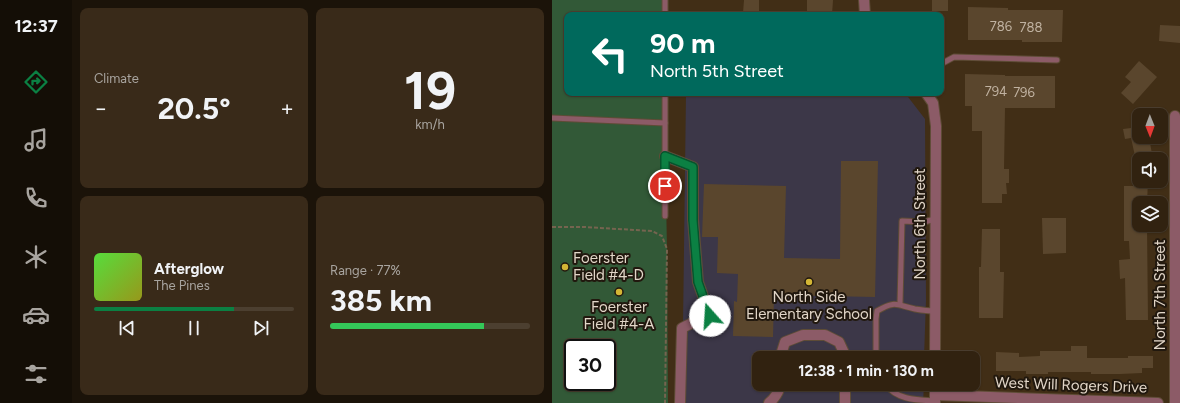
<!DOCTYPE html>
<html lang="en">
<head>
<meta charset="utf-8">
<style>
	body { margin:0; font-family:Figtree,sans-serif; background:#392a19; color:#f1f3f6; height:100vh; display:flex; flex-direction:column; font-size:15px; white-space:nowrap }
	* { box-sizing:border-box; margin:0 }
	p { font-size:13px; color:#a8a49f }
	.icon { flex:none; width:22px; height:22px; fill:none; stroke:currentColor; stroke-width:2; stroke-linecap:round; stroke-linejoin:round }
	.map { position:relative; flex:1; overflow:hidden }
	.details { display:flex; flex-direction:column; gap:8px; padding:8px; background:#1b1309; width:480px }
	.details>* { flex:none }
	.hud { position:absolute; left:12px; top:12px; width:380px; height:84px; border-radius:8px; box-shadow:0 1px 3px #0004,0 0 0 1px #4c3f30; background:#00695c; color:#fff; overflow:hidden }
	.needle { width:26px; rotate:179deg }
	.controls { position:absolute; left:580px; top:108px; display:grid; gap:8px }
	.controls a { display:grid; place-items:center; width:36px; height:36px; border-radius:8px; background:#312210; box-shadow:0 1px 3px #0004,0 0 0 1px #4c3f30; font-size:20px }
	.speed { position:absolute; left:12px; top:339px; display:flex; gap:8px; font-size:20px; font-weight:700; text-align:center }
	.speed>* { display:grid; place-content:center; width:52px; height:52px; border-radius:50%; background:#312210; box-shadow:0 1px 3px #0004,0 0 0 1px #4c3f30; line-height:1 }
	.speed .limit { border:2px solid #111; border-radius:6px; background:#fff; color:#111 }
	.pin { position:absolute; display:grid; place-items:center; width:34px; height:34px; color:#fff; margin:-17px; border:2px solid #fff; border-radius:50%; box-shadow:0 1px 4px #0007 }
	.me { position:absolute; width:44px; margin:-22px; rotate:341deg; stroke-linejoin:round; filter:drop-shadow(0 0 3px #0008) }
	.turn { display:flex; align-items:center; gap:14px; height:84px; padding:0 20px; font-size:18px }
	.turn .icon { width:52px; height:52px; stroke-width:2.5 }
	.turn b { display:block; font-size:28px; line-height:34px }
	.big { font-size:30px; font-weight:700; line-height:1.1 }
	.details .widget { flex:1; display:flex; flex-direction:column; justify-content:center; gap:6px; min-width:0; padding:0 14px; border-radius:8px; background:#392a19 }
	.details .dial { align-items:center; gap:0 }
	.dial b { font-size:52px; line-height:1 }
	.song { display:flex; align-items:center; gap:12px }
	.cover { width:48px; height:48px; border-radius:6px; background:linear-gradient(135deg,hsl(110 70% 55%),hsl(60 70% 35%)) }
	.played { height:4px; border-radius:2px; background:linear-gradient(90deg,#0b8043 70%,#4c3f30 70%) }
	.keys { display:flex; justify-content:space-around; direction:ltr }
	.heat { display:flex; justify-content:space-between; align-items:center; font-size:22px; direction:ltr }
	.charge { height:6px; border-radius:3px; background:linear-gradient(90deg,#34c759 77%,#4c3f30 0) }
	.details .tiles { flex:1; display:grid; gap:8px; grid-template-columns:repeat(2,1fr) }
	.trip { position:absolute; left:200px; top:351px; width:228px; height:40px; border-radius:8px; background:#312210; box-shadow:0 1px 3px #0004,0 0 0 1px #4c3f30; font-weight:700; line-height:40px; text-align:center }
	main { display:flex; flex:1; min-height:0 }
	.menu { display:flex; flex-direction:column; width:72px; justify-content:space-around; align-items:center; background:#140e06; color:#a8a49f }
	.menu .icon { width:28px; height:28px }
	.menu .on { color:#0b8043 }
	.menu b { font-size:18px; color:#f1f3f6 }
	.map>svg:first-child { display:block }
</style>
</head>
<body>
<main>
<nav class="menu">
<b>12:37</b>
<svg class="icon on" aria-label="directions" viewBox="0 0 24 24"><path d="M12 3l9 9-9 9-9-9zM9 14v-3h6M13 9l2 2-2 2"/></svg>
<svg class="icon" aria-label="music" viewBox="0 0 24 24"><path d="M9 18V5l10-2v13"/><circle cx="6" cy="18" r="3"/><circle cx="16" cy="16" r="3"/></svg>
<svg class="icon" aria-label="phone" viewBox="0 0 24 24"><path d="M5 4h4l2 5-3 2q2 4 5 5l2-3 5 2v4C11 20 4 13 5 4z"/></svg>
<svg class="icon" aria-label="climate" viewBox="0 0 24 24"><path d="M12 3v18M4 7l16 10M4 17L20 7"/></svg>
<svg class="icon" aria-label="car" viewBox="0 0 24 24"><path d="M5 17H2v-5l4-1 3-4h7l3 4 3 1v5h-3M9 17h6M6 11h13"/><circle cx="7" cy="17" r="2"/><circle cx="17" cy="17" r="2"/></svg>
<svg class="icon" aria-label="filters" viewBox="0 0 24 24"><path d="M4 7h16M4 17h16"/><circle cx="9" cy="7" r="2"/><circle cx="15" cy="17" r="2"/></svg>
</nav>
<section class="details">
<div class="tiles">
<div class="widget"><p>Climate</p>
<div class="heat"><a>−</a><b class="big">20.5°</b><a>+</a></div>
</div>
<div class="widget dial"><b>19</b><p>km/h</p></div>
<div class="widget">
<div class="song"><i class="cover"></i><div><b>Afterglow</b><p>The Pines</p></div></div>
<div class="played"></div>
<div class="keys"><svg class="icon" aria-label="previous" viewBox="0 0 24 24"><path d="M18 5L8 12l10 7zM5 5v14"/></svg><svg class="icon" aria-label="pause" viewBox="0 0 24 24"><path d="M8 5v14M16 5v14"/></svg><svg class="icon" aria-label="next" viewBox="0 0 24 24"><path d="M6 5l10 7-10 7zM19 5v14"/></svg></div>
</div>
<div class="widget"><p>Range · 77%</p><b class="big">385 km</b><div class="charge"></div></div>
</div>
</section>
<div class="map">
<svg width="628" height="403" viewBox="0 0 628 403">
	<rect width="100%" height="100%" fill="#412e16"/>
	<polygon fill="#3c3748" points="134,93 353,93 373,119 374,300 372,358 207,358 207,384 372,384 371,403 130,403"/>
	<path fill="#325937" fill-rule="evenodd" d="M0 0H114L113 15H15V93H112L115 249 116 403H0ZM21 348H55V382H21Z"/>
	<g fill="#5a462d">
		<polygon points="192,0 207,0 207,14 191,13"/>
		<polygon points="255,0 281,0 280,15 255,15"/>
		<rect x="380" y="0" width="16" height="11"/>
		<polygon points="416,7 456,8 456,10 511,10 510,42 470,42 470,40 416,40"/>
		<polygon points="608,25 628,26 628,43 607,41"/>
		<polygon points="587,61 605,77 581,104 569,93 579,82 573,77"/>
		<polygon points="413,74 453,75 453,76 503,76 503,108 453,108 452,169 457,169 457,183 454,183 455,194 450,194 450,203 430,203 430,131 420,131 420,106 413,106"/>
		<polygon points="587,127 587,136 584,137 597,137 600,154 583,156 579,138 573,139 571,129"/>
		<polygon points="289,161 326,161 323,297 222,295 221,337 181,336 182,301 185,302 186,274 165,273 166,237 150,237 152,184 234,186 232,258 288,259"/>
		<polygon points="581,181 596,181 595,203 587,203 587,225 595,225 596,320 574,320 573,278 568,279 567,260 578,259 577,241 572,241 572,186 581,186"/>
		<polygon points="490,218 514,218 514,253 491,254"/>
		<polygon points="430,229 448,229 448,272 452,272 451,318 427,318 427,267 429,267"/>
		<polygon points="519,346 535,346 535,358 576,358 576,356 601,356 601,368 590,368 590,373 568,374 539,374 539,372 496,372 496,374 474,374 474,371 444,371 444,352 467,353 467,357 488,356 488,351 519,351"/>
	</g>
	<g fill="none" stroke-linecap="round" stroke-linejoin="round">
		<g stroke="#5e4c36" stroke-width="7">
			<g id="lane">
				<polyline points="113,15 113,0"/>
				<polyline points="389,64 402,57 505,60"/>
				<polyline points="0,118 113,123"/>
				<polyline points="113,216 113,93"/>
				<polyline points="348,304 350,221 372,222 383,219"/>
				<path d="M324 358V319L325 311C344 300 344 305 363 309 369 310 376 311 383 311"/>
				<path d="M333 384C345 400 364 400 383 401"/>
			</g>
		</g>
		<g stroke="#5e4c36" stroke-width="12">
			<g id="street">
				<polyline points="312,0 313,15"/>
				<polyline points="374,93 381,103 384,126 383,358"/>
				<polyline points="113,156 141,167 141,219 146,282 158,316 142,322 130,328 128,403"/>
				<polyline points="228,358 233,342 251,335 273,335 287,342 293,355 293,358"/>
				<polyline points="293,384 293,403"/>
				<polyline points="383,395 606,403"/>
				<path d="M217 403C222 399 228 391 228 384"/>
				<polyline points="383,403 383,384"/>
				<polyline points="623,403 623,116"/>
			</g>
		</g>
		<polyline stroke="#75644f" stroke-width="2" stroke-dasharray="4 2" stroke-linecap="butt" points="0,227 32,227 100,231 110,236 115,249 113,403"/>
		<use href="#lane" stroke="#8c5b67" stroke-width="5"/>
		<use href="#street" stroke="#8c5b67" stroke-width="10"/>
	</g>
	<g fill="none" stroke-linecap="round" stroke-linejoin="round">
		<g stroke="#07532c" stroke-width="10">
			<polyline id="route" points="113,186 113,156 141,167 141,220 146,282 158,316"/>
		</g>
		<use href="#route" stroke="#0b8043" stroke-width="7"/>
	</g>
	<g fill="#d4b635" stroke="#21180e" stroke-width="1.5">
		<circle cx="13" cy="267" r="4"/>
		<circle cx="257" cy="282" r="4"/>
		<circle cx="67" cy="292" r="4"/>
	</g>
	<g text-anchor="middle" stroke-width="4" stroke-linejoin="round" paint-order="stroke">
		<g font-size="13" fill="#c0b2a1">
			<text x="449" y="31">786</text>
			<text x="479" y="32">788</text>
			<text x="444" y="96">794</text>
			<text x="472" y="97">796</text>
		</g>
		<g font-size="15" fill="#e2d6c8" stroke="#21180e">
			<text transform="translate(368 224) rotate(-90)" y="5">North 6th Street</text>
			<text transform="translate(608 295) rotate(-90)" y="5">North 7th Street</text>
			<text transform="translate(519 385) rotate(2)" y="5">West Will Rogers Drive</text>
		</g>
		<g font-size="15" fill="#e2d6c8" stroke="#21180e">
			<text x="21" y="263" text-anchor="start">Foerster<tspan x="21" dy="17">Field #4-D</tspan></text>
			<text x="257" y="302">North Side<tspan x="257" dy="17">Elementary School</tspan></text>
			<text x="67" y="312">Foerster<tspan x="67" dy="17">Field #4-A</tspan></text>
		</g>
	</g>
</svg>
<div class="controls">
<a><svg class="needle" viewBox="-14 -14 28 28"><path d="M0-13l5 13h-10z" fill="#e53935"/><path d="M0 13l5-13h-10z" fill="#a8a49f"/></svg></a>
<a><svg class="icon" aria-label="sound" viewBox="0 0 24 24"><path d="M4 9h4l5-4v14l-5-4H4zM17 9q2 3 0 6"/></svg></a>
<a><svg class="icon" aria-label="layers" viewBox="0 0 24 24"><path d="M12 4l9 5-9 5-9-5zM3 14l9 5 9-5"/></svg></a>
</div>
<div class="speed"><div class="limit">30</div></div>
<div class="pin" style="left:113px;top:186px;background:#d93025"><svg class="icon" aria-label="arrive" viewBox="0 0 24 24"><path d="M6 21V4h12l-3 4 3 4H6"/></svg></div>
<svg class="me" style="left:158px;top:316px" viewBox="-20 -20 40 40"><circle r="19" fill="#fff"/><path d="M0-13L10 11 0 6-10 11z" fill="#0b8043"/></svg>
<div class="trip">12:38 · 1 min · 130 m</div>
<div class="hud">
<div class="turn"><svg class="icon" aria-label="left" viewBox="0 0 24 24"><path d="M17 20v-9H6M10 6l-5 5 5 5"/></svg><div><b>90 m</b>North 5th Street</div></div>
</div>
</div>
</main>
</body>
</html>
